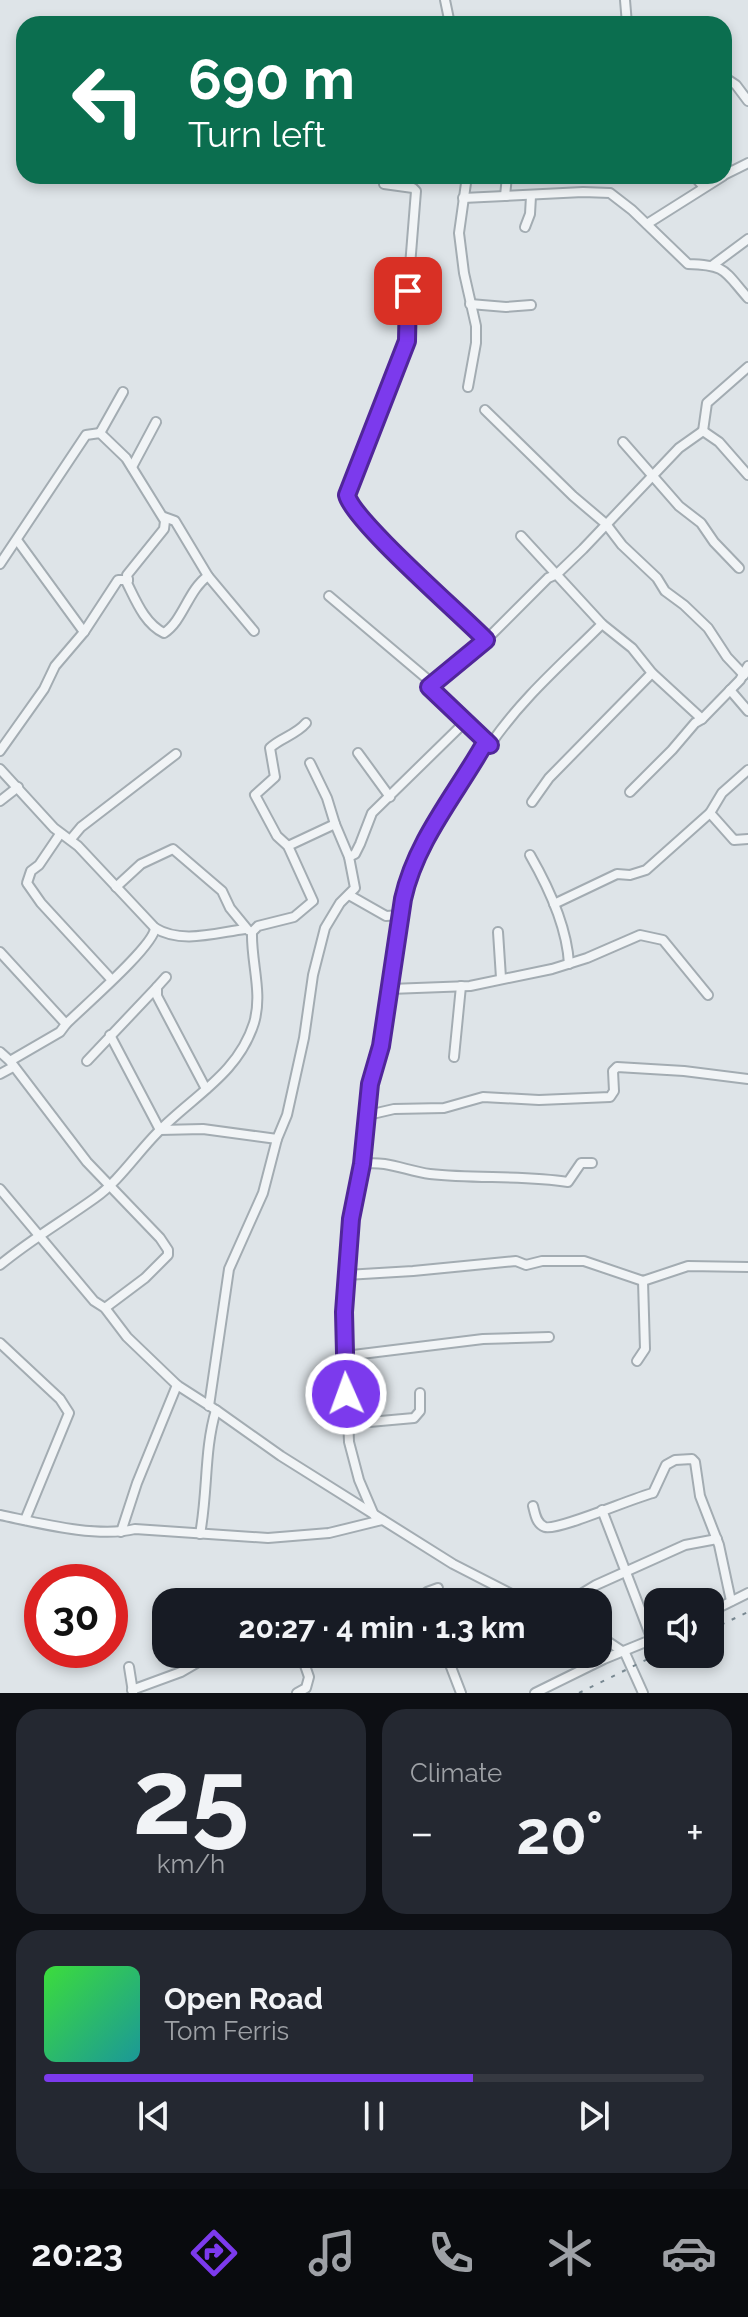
<!DOCTYPE html>
<html lang="en">
<head>
<meta charset="utf-8">
<style>
	body { margin:0; font-family:Raleway,sans-serif; background:#242831; color:#f1f3f6; height:100vh; display:flex; flex-direction:column; font-size:30px; white-space:nowrap }
	* { box-sizing:border-box; margin:0 }
	p { font-size:26px; color:#9ea1a6 }
	.icon { flex:none; width:44px; height:44px; fill:none; stroke:currentColor; stroke-width:2; stroke-linecap:round; stroke-linejoin:round }
	.map { position:relative; height:1693px; overflow:hidden }
	.panel { display:flex; flex-direction:column; gap:16px; padding:16px; background:#0d0f14; flex:1 }
	.panel>* { flex:none }
	.hud { position:absolute; left:16px; top:16px; width:716px; height:168px; border-radius:24px; box-shadow:0 4px 12px #0003; background:#0b6e4f; color:#fff; overflow:hidden }
	.buttons { position:absolute; left:644px; top:1588px; display:grid; gap:16px }
	.buttons a { display:grid; place-items:center; width:80px; height:80px; border-radius:16px; background:#171b24; box-shadow:0 4px 12px #0003; font-size:40px }
	.speed { position:absolute; left:24px; top:1564px; display:flex; gap:16px; font-size:40px; font-weight:700; text-align:center }
	.speed>* { display:grid; place-content:center; width:104px; height:104px; border-radius:50%; background:#171b24; box-shadow:0 4px 12px #0003; line-height:1 }
	.speed .limit { border:12px solid #d22; background:#fff; color:#111 }
	.pin { position:absolute; display:grid; place-items:center; width:68px; height:68px; color:#fff; margin:-34px; border-radius:16px; box-shadow:0 4px 12px #0006 }
	.me { position:absolute; width:88px; margin:-44px; rotate:358deg; stroke-linejoin:round; filter:drop-shadow(0 0 6px #0008) }
	.turn { display:flex; align-items:center; gap:28px; height:168px; padding:0 40px; font-size:36px }
	.turn .icon { width:104px; height:104px; stroke-width:2.5 }
	.turn b { display:block; font-size:56px; line-height:68px }
	.big { font-size:60px; font-weight:700; line-height:1.1 }
	.panel .tile { flex:1; display:flex; flex-direction:column; justify-content:center; gap:12px; min-width:0; padding:0 28px; border-radius:24px; background:#242831 }
	.panel .dial { align-items:center; gap:0 }
	.dial b { font-size:104px; line-height:1 }
	.song { display:flex; align-items:center; gap:24px }
	.cover { width:96px; height:96px; border-radius:12px; background:linear-gradient(135deg,hsl(120 70% 55%),hsl(180 70% 35%)) }
	.played { height:8px; border-radius:4px; background:linear-gradient(90deg,#7c3aed 65%,#363941 65%) }
	.keys { display:flex; justify-content:space-around; direction:ltr }
	.heat { display:flex; justify-content:space-between; align-items:center; font-size:44px; direction:ltr }
	.panel .tiles { flex:1; display:grid; gap:16px; grid-template-columns:1fr 1fr }
	.tile:last-child { grid-column:span 2 }
	.trip { position:absolute; left:152px; top:1588px; width:460px; height:80px; border-radius:24px; background:#171b24; box-shadow:0 4px 12px #0003; font-weight:700; line-height:80px; text-align:center }
	.menu { display:flex; height:128px; justify-content:space-around; align-items:center; background:#090b0e; color:#9ea1a6 }
	.menu .icon { width:56px; height:56px }
	.menu .active { color:#7c3aed }
	.menu b { font-size:36px; color:#f1f3f6 }
	.map>svg:first-child { display:block }
</style>
</head>
<body>
<div class="map">
<svg width="748" height="1693" viewBox="0 0 748 1693">
	<rect width="100%" height="100%" fill="#dee4e8"/>
	<g fill="none" stroke-linecap="round" stroke-linejoin="round">
		<g stroke="#a3acb2" stroke-width="12">
			<g id="minor">
				<polyline points="445,0 450,24"/>
				<polyline points="625,0 627,24"/>
				<polyline points="724,77 736,85 748,101"/>
				<polyline points="724,175 748,163"/>
				<polyline points="467,176 459,233 464,273 476,326 476,343 468,387"/>
				<polyline points="694,176 703,186"/>
				<path d="M384 184 413 188 416 191 408 291 407 341 395 377 347 495C352 520 462 615 486 640"/>
				<polyline points="505,196 507,176"/>
				<path d="M463 198 583 192 610 193 632 210 688 264C727 265 724 271 748 298"/>
				<polyline points="647,224 723,176"/>
				<polyline points="525,227 530,214 531,196"/>
				<polyline points="713,265 748,239"/>
				<polyline points="470,304 506,307 531,305"/>
				<polyline points="485,410 573,496 606,524 622,545 657,578 665,591 684,605 708,628 727,657 744,675"/>
				<polyline points="703,431 707,403 748,367"/>
				<polyline points="100,433 123,392"/>
				<polyline points="623,442 679,506 701,523 714,542 739,568"/>
				<polyline points="132,467 156,422"/>
				<polyline points="164,517 175,521 208,576"/>
				<polyline points="17,540 84,632"/>
				<polyline points="0,564 86,435 100,433 126,458 165,521 164,529 127,575 128,580"/>
				<polyline points="329,596 432,683"/>
				<polyline points="602,624 632,648 652,673 702,719 695,723 672,750 630,792"/>
				<polyline points="730,690 748,711"/>
				<polyline points="702,719 740,680 748,666"/>
				<polyline points="489,745 480,734 430,690 432,683 486,640 548,578 557,574 583,549 679,448 703,431 719,442 748,475"/>
				<path d="M0 751 44 689 55 666 84 632 118 580H128L127 583C136 601 145 624 164 633 183 621 188 590 208 576L254 631"/>
				<polyline points="358,753 390,797"/>
				<polyline points="310,763 327,798 335,824"/>
				<path d="M0 769 54 828 78 846 155 928C181 944 215 933 245 929"/>
				<polyline points="748,770 722,793 710,813 734,840 748,839"/>
				<polyline points="0,801 18,787"/>
				<polyline points="532,802 549,778 652,673"/>
				<polyline points="60,834 39,865 31,871 27,883 41,903 111,979"/>
				<polyline points="71,839 81,827 176,754"/>
				<polyline points="288,846 335,824 349,857"/>
				<path d="M530 855C549 888 567 926 569 964"/>
				<polyline points="116,887 141,864 173,849 222,891 230,908 248,930"/>
				<polyline points="349,895 386,916 401,915"/>
				<polyline points="554,904 617,874 630,875 646,870 710,813"/>
				<path d="M252 932 258 926 294 917 313 901 288 846 277 836 255 795 275 777 270 748C280 738 296 735 306 723"/>
				<polyline points="498,932 501,978"/>
				<polyline points="0,952 66,1024 60,1032 10,1061"/>
				<polyline points="166,977 157,987 157,996 206,1089"/>
				<polyline points="390,989 470,986 552,969 587,958 640,935 663,940 708,995"/>
				<path d="M66 1024C83 1007 154 946 155 928"/>
				<polyline points="110,1035 160,1130 203,1129 277,1139"/>
				<polyline points="0,1052 10,1061 87,1162 160,1238 168,1250 168,1255 145,1278 105,1308"/>
				<polyline points="454,1057 461,986"/>
				<polyline points="87,1061 157,987"/>
				<polyline points="0,1074 13,1067"/>
				<polyline points="368,1115 394,1109 444,1108 483,1097 539,1100 610,1097 614,1091 613,1071 617,1067 684,1071 748,1079"/>
				<path d="M362 1164C387 1160 406 1171 430 1174 476 1179 523 1175 568 1182L581 1163H592"/>
				<polyline points="0,1189 94,1301 105,1308 127,1337 177,1385 216,1410 281,1456 453,1564 527,1602"/>
				<path d="M0 1265C30 1240 63 1221 95 1198 119 1181 137 1153 158 1132 193 1096 238 1074 254 1023 263 993 251 962 252 932"/>
				<polyline points="346,1275 413,1271 516,1261 526,1265 542,1261 584,1261 643,1281 688,1266 748,1267"/>
				<polyline points="0,1343 60,1399 69,1413 25,1520"/>
				<polyline points="345,1356 483,1339 549,1337"/>
				<polyline points="637,1361 645,1349 643,1281"/>
				<polyline points="209,1406 229,1269 263,1193 277,1139 287,1115 304,1038 313,975 325,928 340,903 355,888 349,857 355,854 360,844 372,813 465,722"/>
				<polyline points="347,1424 414,1418 420,1411 420,1393"/>
				<path d="M533 1506C535 1513 536 1524 545 1527 558 1531 632 1498 653 1493L666 1465 675 1460 692 1459 695 1462 700 1496 719 1545 731 1601"/>
				<polyline points="602,1510 652,1640"/>
				<path d="M0 1515C39 1523 96 1538 135 1529L268 1538 329 1533 382 1520"/>
				<path d="M374 1515 359 1480 349 1442 344 1312 351 1219 362 1164 370 1084 381 1046 407 881 436 822 486 741 490 745C521 699 563 663 602 624L521 536"/>
				<polyline points="121,1532 137,1483 177,1385"/>
				<path d="M200 1534C208 1492 204 1450 216 1410"/>
				<polyline points="425,1602 427,1592 438,1588"/>
				<polyline points="568,1602 596,1585 685,1545 717,1539"/>
				<polyline points="710,1612 748,1593"/>
				<polyline points="598,1635 625,1653 643,1693"/>
				<polyline points="446,1654 461,1693"/>
				<polyline points="129,1667 133,1692"/>
				<polyline points="132,1690 181,1672 212,1654"/>
				<polyline points="297,1693 306,1688 309,1677 301,1654"/>
				<polyline points="535,1693 604,1659 658,1637"/>
			</g>
		</g>
		<use href="#minor" stroke="#f1f4f6" stroke-width="8"/>
		<g stroke="#788891" stroke-width="2" stroke-dasharray="4 8" stroke-linecap="butt">
			<polyline points="710,1630 748,1612"/>
			<polyline points="579,1693 658,1654"/>
		</g>
	</g>
	<g fill="none" stroke-linecap="round" stroke-linejoin="round">
		<g stroke="#51269a" stroke-width="20">
			<path id="route" d="M346 1394 344 1312 351 1219 362 1164 370 1084 381 1046 403 899C416 840 457 793 486 741L490 745 429 687 486 640C462 615 352 520 347 495L407 341 408 291"/>
		</g>
		<use href="#route" stroke="#7c3aed" stroke-width="14"/>
	</g>
</svg>
<div class="buttons">
<a><svg class="icon" aria-label="sound" viewBox="0 0 24 24"><path d="M4 9h4l5-4v14l-5-4H4zM17 9q2 3 0 6"/></svg></a>
</div>
<div class="speed"><div class="limit">30</div></div>
<div class="pin" style="left:408px;top:291px;background:#d93025"><svg class="icon" aria-label="arrive" viewBox="0 0 24 24"><path d="M6 21V4h12l-3 4 3 4H6"/></svg></div>
<svg class="me" style="left:346px;top:1394px" viewBox="-20 -20 40 40"><circle r="17" fill="#7c3aed" stroke="#fff" stroke-width="3"/><path d="M0-11L8 9 0 5-8 9z" fill="#fff"/></svg>
<div class="trip">20:27 · 4 min · 1.3 km</div>
<div class="hud">
<div class="turn"><svg class="icon" aria-label="left" viewBox="0 0 24 24"><path d="M17 20v-9H6M10 6l-5 5 5 5"/></svg><div><b>690 m</b>Turn left</div></div>
</div>
</div>
<section class="panel">
<div class="tiles">
<div class="tile dial"><b>25</b><p>km/h</p></div>
<div class="tile"><p>Climate</p>
<div class="heat"><a>−</a><b class="big">20°</b><a>+</a></div>
</div>
<div class="tile">
<div class="song"><i class="cover"></i><div><b>Open Road</b><p>Tom Ferris</p></div></div>
<div class="played"></div>
<div class="keys"><svg class="icon" aria-label="previous" viewBox="0 0 24 24"><path d="M18 5L8 12l10 7zM5 5v14"/></svg><svg class="icon" aria-label="pause" viewBox="0 0 24 24"><path d="M8 5v14M16 5v14"/></svg><svg class="icon" aria-label="next" viewBox="0 0 24 24"><path d="M6 5l10 7-10 7zM19 5v14"/></svg></div>
</div>
</div>
</section>
<nav class="menu">
<b>20:23</b>
<svg class="icon active" aria-label="directions" viewBox="0 0 24 24"><path d="M12 3l9 9-9 9-9-9zM9 14v-3h6M13 9l2 2-2 2"/></svg>
<svg class="icon" aria-label="music" viewBox="0 0 24 24"><path d="M9 18V5l10-2v13"/><circle cx="6" cy="18" r="3"/><circle cx="16" cy="16" r="3"/></svg>
<svg class="icon" aria-label="phone" viewBox="0 0 24 24"><path d="M5 4h4l2 5-3 2q2 4 5 5l2-3 5 2v4C11 20 4 13 5 4z"/></svg>
<svg class="icon" aria-label="climate" viewBox="0 0 24 24"><path d="M12 3v18M4 7l16 10M4 17L20 7"/></svg>
<svg class="icon" aria-label="car" viewBox="0 0 24 24"><path d="M5 17H2v-5l4-1 3-4h7l3 4 3 1v5h-3M9 17h6M6 11h13"/><circle cx="7" cy="17" r="2"/><circle cx="17" cy="17" r="2"/></svg>
</nav>
</body>
</html>
